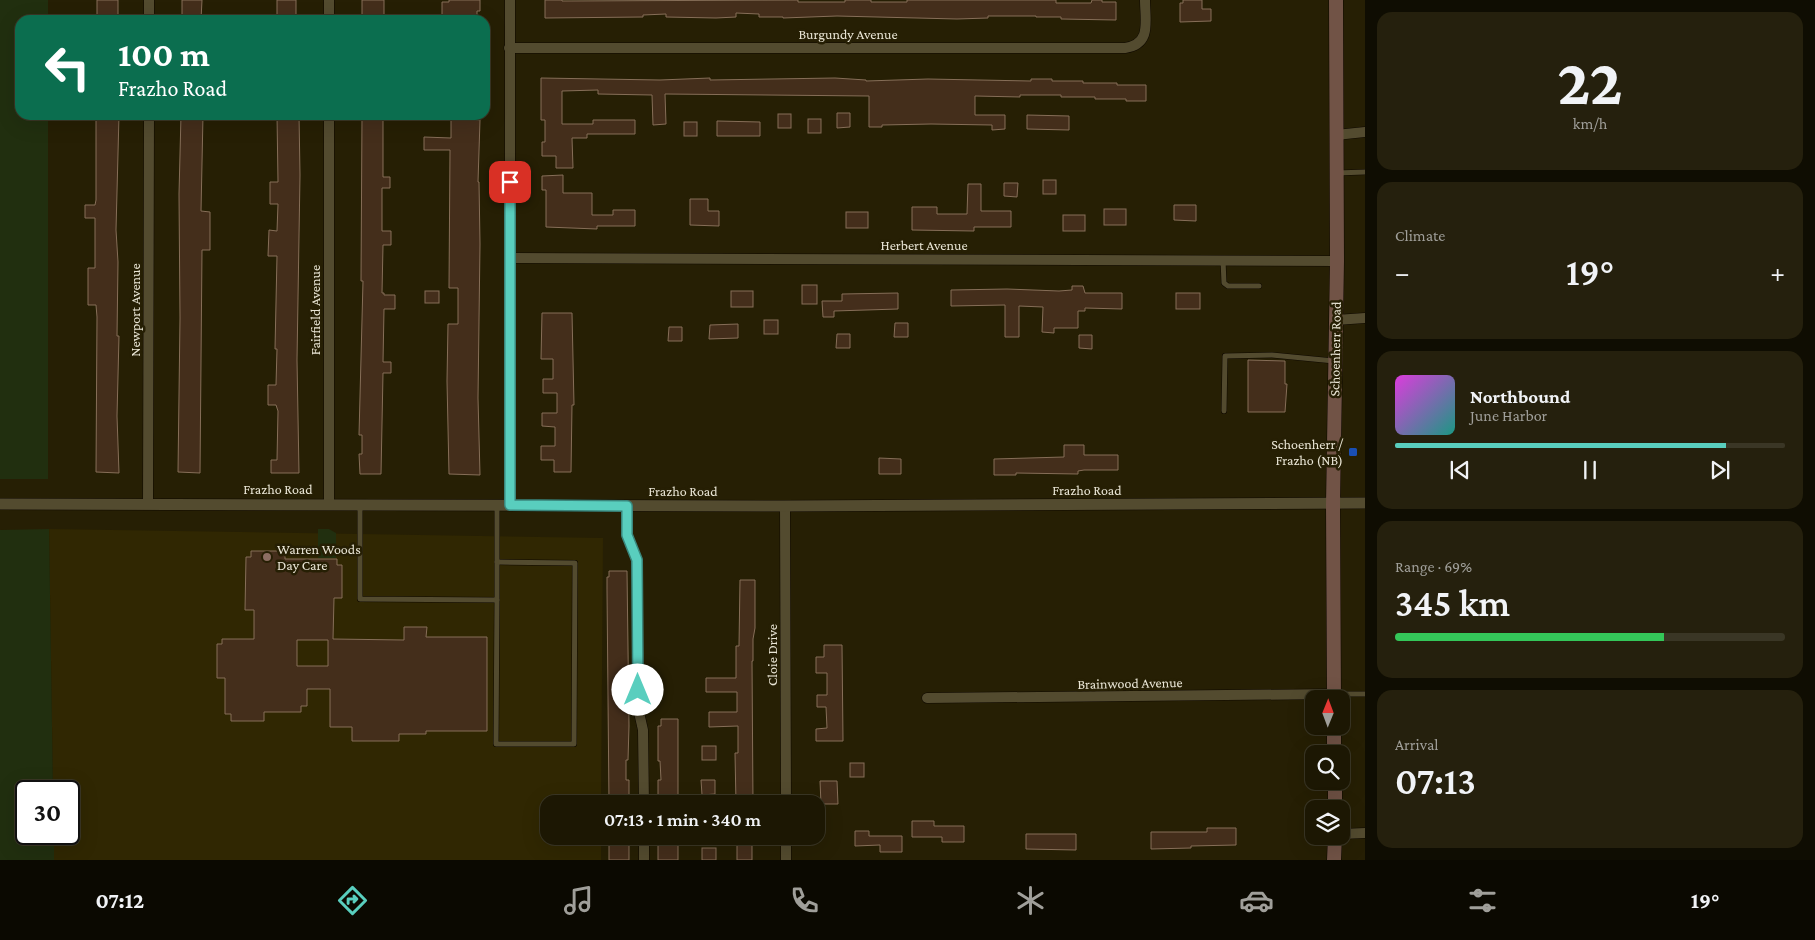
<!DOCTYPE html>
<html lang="en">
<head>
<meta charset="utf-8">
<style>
	body { margin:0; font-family:"Crimson Pro",serif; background:#25200d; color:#f1f3f6; height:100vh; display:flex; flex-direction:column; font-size:19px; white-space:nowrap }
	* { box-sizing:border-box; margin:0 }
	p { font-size:16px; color:#a09f9a }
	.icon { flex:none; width:28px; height:28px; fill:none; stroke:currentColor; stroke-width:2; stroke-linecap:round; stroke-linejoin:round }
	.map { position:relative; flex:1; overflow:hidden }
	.panel { display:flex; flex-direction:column; gap:12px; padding:12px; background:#0f0d02; width:450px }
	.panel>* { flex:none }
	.banner { position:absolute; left:15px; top:15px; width:475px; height:105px; border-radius:15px; box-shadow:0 5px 20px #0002,0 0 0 1px #3a3625; background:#0b6e4f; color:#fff; overflow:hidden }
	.needle { width:32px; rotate:1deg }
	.controls { position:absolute; left:1305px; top:690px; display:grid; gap:10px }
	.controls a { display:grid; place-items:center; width:45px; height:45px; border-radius:10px; background:#1c1703; box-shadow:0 5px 20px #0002,0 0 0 1px #3a3625; font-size:25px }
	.speed { position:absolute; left:15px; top:780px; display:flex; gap:10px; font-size:25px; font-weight:700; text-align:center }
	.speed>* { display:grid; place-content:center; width:65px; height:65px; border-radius:50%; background:#1c1703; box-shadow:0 5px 20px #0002,0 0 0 1px #3a3625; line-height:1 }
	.speed .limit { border:2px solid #111; border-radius:8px; background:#fff; color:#111 }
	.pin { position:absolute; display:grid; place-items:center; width:42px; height:42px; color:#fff; margin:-21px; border-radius:10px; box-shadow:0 2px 8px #0006 }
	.me { position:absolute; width:55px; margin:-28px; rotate:0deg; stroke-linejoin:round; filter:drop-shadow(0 0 4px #0008) }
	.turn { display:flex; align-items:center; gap:18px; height:105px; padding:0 20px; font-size:22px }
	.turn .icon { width:65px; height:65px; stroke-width:2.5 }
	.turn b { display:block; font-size:35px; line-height:42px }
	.big { font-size:38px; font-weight:600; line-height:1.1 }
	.panel .card { flex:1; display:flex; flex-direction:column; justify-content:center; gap:8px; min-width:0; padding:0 18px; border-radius:15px; background:#25200d }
	.panel .dial { align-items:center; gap:0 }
	.dial b { font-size:65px; line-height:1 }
	.song { display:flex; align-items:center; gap:15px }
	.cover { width:60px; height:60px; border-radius:8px; background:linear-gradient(135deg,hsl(300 70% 55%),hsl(170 70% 35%)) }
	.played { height:5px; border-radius:2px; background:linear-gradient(90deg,#59cebe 85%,#3a3625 85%) }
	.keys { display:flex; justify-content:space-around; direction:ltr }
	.heat { display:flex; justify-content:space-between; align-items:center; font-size:28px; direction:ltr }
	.charge { height:8px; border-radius:4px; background:linear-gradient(90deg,#34c759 69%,#3a3625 0) }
	.trip { position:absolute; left:540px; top:795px; width:285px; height:50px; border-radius:15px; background:#1c1703; box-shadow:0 5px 20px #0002,0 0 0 1px #3a3625; font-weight:600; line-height:50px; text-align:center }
	.tab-bar { display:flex; height:80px; justify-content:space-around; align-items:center; background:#0b0901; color:#a09f9a }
	.tab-bar .icon { width:35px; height:35px }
	.tab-bar .current { color:#59cebe }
	.tab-bar b { font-size:22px; color:#f1f3f6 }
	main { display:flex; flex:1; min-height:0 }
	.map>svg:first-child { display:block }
</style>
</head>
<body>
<main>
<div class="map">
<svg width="1365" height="860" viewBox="0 0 1365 860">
	<rect width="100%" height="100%" fill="#261f04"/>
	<polygon fill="#302702" points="49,529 603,538 601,804 549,804 549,836 601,836 601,860 54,860 54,834 69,834 69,791 53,791"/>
	<g fill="#212f0f">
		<polygon points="0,0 48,0 48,20 20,20 20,115 48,115 48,479 0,479"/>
		<polygon points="49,529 53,791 26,791 26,834 54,834 54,860 0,860 0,530"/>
		<polygon points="318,529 329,529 336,533 336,558 318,558"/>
	</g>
	<g fill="#442e1b" stroke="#866e58" fill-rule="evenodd">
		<rect x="97" y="0" width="21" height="20"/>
		<polygon points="182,0 202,0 201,20 182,20"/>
		<rect x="277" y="0" width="19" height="20"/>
		<rect x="362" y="0" width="22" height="20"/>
		<polygon points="449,0 480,0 480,11 477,11 477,20 442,20 442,2 449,2"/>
		<polygon points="545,0 562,0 562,1 798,0 798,2 845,2 845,0 871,0 871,2 907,2 907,0 1056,0 1056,3 1091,3 1092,0 1102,0 1102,2 1116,2 1116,20 1061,19 1061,17 1036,17 1036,16 988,16 988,18 957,19 837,16 783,18 783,17 759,17 759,14 736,13 736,17 716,18 666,17 666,14 643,15 643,17 545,18"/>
		<polygon points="1183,0 1202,0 1202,9 1211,9 1211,21 1180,22 1180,3 1183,3"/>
		<polygon points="541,78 660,80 710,78 710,80 835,78 866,80 866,81 928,79 1031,81 1031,79 1052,79 1052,81 1083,81 1083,83 1117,83 1117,85 1146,85 1146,101 1126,101 1126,99 1095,99 1095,97 1061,97 1061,95 1020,95 1020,97 975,96 975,115 1005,115 1005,129 992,130 992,125 931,124 882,125 882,127 869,127 869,96 665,94 666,124 653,125 652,95 598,94 598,90 562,91 562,124 593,124 593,120 635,120 635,134 587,134 587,138 572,138 573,168 556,168 556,156 542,156 542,142 545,142 545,120 541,120"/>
		<polygon points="837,113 850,113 850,127 837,128"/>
		<rect x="778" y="114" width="13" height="14"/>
		<polygon points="96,115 119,115 116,230 118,262 117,336 119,336 117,416 119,473 96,472 97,317 96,305 88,305 88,268 95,268 95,218 85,218 85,205 95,205 96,200"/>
		<polygon points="181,115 203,115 201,211 210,212 210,250 202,250 200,473 178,472 180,318 179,194"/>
		<polygon points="277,115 299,115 300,175 297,360 299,473 271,473 271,460 277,460 278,411 276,405 268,405 268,385 276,385 277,349 275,349 277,256 268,256 269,230 277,231 278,204 270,204 270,182 278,182"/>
		<polygon points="362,115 383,115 383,177 390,177 390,188 382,188 382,231 391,231 391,245 383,245 382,293 384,293 384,295 395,295 395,309 384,309 383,362 391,362 391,373 383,373 381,474 360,474 359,454 362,454 362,435 359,435 363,281 361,281"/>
		<polygon points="451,115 476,115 476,120 480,120 478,182 479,182 480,244 478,398 480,475 449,474 447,381 448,324 458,324 458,288 449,288 450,150 424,150 424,137 451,138"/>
		<polygon points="1027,115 1069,116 1069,130 1027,129"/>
		<rect x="808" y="119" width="13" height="14"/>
		<polygon points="717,121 760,122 760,136 717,136"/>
		<rect x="684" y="122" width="13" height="14"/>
		<polygon points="563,175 563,193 592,193 592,215 613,215 613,210 635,210 635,226 597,226 597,229 546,227 546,190 542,190 542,176"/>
		<rect x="1043" y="180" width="13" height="14"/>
		<polygon points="1004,183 1018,183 1017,197 1004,196"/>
		<polygon points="968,184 981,184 981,211 1011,211 1011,227 974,227 974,231 912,230 912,207 937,207 937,214 967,214"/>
		<polygon points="690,199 708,199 708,211 719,211 719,226 690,225"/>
		<polygon points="1174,205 1196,205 1196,221 1174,220"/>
		<rect x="1104" y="209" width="22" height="16"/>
		<rect x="846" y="212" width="22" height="16"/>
		<rect x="1063" y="215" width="22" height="16"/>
		<rect x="802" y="285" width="15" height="19"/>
		<polygon points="1072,286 1083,286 1085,293 1122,293 1122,309 1085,308 1085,311 1078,311 1078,328 1054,328 1054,333 1042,332 1043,307 1019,306 1019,337 1005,337 1005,305 951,306 951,290 1007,289 1059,291 1072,290"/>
		<rect x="425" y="291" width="14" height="12"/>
		<rect x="731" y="291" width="22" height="16"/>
		<polygon points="898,293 898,309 834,311 834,317 823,317 822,301 842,301 842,294"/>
		<rect x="1176" y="293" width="24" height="16"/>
		<polygon points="542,313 572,313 574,405 572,405 571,472 554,472 554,460 541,460 541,446 555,446 555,427 542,426 542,413 557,413 557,393 543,393 543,379 553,379 553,359 541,359"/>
		<rect x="764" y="320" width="14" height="14"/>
		<polygon points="895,323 908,323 908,337 894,337"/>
		<polygon points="738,324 738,338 709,339 710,325"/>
		<polygon points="669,327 682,327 682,341 668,341"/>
		<polygon points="837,334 850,334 850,348 836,348"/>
		<polygon points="1079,335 1092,335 1092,349 1079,348"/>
		<polygon points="1248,360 1285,361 1285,384 1287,384 1285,412 1248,412"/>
		<polygon points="1064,445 1084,445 1084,455 1118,455 1118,470 1084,470 1078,471 1078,474 1016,473 1016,475 994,475 994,459 1064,457"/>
		<polygon points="879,458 901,459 901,474 879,474"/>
		<path d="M251 551H285V559H337V565H342V598H334L333 639 404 640V627H427L426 637H487V731H426V734H399V741H352V727H330V689H307V706H301V712H264V721H231V714H225V678H217V644H222V639H254V610H245L246 557H251ZM297 640H328V666H297Z"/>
		<polygon points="609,571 627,571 629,726 628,760 626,760 626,780 629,780 629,804 609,804 607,589 607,577 609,577"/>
		<polygon points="740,580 755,580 755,628 753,639 753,661 752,661 753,804 736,804 735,753 738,753 738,726 709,727 709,712 737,712 737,692 706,692 706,678 736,678 736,646 739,646"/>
		<polygon points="824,645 842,645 843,741 816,741 816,729 827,728 826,707 817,707 817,695 827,695 827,673 816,673 816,657 824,657"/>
		<polygon points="661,719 678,719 678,804 658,804 658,780 661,780 660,761 658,761 658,726 661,726"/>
		<rect x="702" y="746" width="14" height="14"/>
		<rect x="850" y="763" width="14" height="14"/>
		<polygon points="701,780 715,780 715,794 702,795"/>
		<polygon points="820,781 837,781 838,804 821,804"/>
		<polygon points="912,821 934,821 934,826 964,826 964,842 942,842 942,837 912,837"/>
		<polygon points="1207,828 1236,828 1236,845 1191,846 1191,848 1151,849 1151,832 1207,832"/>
		<polygon points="855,831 869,831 869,836 902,836 902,852 880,852 880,845 855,846"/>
		<polygon points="1026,834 1076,834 1076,850 1026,849"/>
		<rect x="609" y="836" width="20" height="24"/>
		<rect x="658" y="836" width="20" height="24"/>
		<rect x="737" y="836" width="15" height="24"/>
		<rect x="702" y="848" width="14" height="12"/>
	</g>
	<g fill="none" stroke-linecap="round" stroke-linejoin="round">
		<g stroke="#0f0900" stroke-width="6">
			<g id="service">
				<polyline points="1337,173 1365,172"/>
				<polyline points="1223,260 1224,283 1228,286 1259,286"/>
				<polyline points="1224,411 1225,356 1272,355 1334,361"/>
				<polyline points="360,505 360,599 497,600 497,505"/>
				<polyline points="497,600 496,744 574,744 575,563 497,562"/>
				<polyline points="1335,694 1365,694"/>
			</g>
		</g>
		<g stroke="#0f0900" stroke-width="11">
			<g id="minor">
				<polyline points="149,20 149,0"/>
				<polyline points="329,20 329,0"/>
				<path d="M509 48H1125C1152 44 1145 21 1145 0"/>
				<polyline points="1336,135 1365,132"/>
				<polyline points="511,258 1337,261"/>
				<polyline points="1336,320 1365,318"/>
				<polyline points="148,504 149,115"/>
				<polyline points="329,504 329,115"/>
				<polyline points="510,505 510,0"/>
				<polyline points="627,506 627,535 637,560 638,708 643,730 644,804"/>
				<polyline points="785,506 786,804"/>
				<polyline points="927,698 1334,694"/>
				<polyline points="1341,834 1365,833"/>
				<polyline points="644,836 644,860"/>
				<polyline points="786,836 786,860"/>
			</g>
		</g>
		<g stroke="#0f0900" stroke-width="12">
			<polyline id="tertiary" points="0,504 785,506 1365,503"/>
		</g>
		<g stroke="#0f0900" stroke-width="15">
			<g id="secondary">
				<polyline points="1334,699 1333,504 1337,261 1336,0"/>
				<polyline points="1334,726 1334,754"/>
				<polyline points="1335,781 1335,809"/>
				<polyline points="1334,860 1335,836"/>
			</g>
		</g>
		<use href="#service" stroke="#534b2f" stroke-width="5"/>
		<use href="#minor" stroke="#534b2f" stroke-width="10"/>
		<use href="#tertiary" stroke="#534b2f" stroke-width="11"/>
		<use href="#secondary" stroke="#715346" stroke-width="14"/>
	</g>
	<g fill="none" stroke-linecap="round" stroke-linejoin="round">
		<g stroke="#3a867c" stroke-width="12">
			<polyline id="route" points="510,182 510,505 627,506 627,535 637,560 638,690"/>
		</g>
		<use href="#route" stroke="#59cebe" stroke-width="9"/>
	</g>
	<rect fill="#1a4fb4" stroke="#261f04" stroke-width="2" x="1348" y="447" width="10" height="10" rx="2.5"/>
	<circle fill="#8d6e63" stroke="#261f04" stroke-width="2" cx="267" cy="557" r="5"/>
	<g text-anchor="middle" stroke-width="5" stroke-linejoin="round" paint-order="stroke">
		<g font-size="14" fill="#e9e5d5" stroke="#261f04">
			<text x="848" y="39">Burgundy Avenue</text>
			<text x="924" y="250">Herbert Avenue</text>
			<text transform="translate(135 310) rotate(-90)" y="5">Newport Avenue</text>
			<text transform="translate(315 310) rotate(-90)" y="5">Fairfield Avenue</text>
			<text transform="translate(1335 349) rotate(-89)" y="5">Schoenherr Road</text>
			<text x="278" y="494">Frazho Road</text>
			<text x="1087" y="495">Frazho Road</text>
			<text x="683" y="496">Frazho Road</text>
			<text transform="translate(772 655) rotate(-90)" y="5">Cloie Drive</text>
			<text transform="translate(1130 683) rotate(-1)" y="5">Brainwood Avenue</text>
		</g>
		<g font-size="14" fill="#e9e5d5" stroke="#261f04" text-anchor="end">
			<text x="1343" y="449">Schoenherr /<tspan x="1343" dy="16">Frazho (NB)</tspan></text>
			<text x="277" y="554" text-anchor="start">Warren Woods<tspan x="277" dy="16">Day Care</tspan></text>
		</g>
	</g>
</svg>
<div class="controls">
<a><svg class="needle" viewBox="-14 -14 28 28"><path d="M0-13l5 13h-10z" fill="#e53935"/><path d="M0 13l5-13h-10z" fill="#a09f9a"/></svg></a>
<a><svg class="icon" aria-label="search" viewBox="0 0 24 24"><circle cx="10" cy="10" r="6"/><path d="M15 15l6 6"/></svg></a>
<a><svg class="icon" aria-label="layers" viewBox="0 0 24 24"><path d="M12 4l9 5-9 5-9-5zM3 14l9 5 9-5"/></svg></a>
</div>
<div class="speed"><div class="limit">30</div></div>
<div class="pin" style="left:510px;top:182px;background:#d93025"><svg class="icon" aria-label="arrive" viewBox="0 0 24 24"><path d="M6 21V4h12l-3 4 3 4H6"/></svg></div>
<svg class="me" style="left:638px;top:690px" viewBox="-20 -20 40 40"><circle r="19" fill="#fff"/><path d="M0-13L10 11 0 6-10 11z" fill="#59cebe"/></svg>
<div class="trip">07:13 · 1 min · 340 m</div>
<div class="banner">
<div class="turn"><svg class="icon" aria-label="left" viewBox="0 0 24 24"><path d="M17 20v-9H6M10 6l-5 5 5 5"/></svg><div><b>100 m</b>Frazho Road</div></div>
</div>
</div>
<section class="panel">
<div class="card dial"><b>22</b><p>km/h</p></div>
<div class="card"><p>Climate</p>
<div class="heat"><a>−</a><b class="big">19°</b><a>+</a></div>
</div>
<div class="card">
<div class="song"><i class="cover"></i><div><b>Northbound</b><p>June Harbor</p></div></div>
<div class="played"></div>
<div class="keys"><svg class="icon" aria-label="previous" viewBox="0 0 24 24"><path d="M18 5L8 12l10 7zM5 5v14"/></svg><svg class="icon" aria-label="pause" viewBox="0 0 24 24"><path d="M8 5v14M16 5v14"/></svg><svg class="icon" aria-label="next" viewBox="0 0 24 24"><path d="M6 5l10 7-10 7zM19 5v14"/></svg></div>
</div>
<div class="card"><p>Range · 69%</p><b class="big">345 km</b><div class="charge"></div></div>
<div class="card"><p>Arrival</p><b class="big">07:13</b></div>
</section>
</main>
<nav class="tab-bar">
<b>07:12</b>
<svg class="icon current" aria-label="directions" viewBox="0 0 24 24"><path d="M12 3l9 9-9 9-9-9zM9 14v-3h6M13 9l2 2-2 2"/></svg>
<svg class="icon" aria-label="music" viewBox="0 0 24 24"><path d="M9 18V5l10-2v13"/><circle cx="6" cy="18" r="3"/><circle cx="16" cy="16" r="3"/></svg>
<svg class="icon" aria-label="phone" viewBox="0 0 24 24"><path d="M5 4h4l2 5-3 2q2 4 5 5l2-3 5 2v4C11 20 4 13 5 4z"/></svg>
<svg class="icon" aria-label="climate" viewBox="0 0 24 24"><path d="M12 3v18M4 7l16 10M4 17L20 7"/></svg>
<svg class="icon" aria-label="car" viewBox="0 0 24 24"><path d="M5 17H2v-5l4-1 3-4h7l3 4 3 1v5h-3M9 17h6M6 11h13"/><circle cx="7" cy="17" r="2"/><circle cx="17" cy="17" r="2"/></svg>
<svg class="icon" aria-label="filters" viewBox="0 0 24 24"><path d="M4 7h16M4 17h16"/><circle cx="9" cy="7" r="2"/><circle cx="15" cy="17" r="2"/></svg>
<b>19°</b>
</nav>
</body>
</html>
